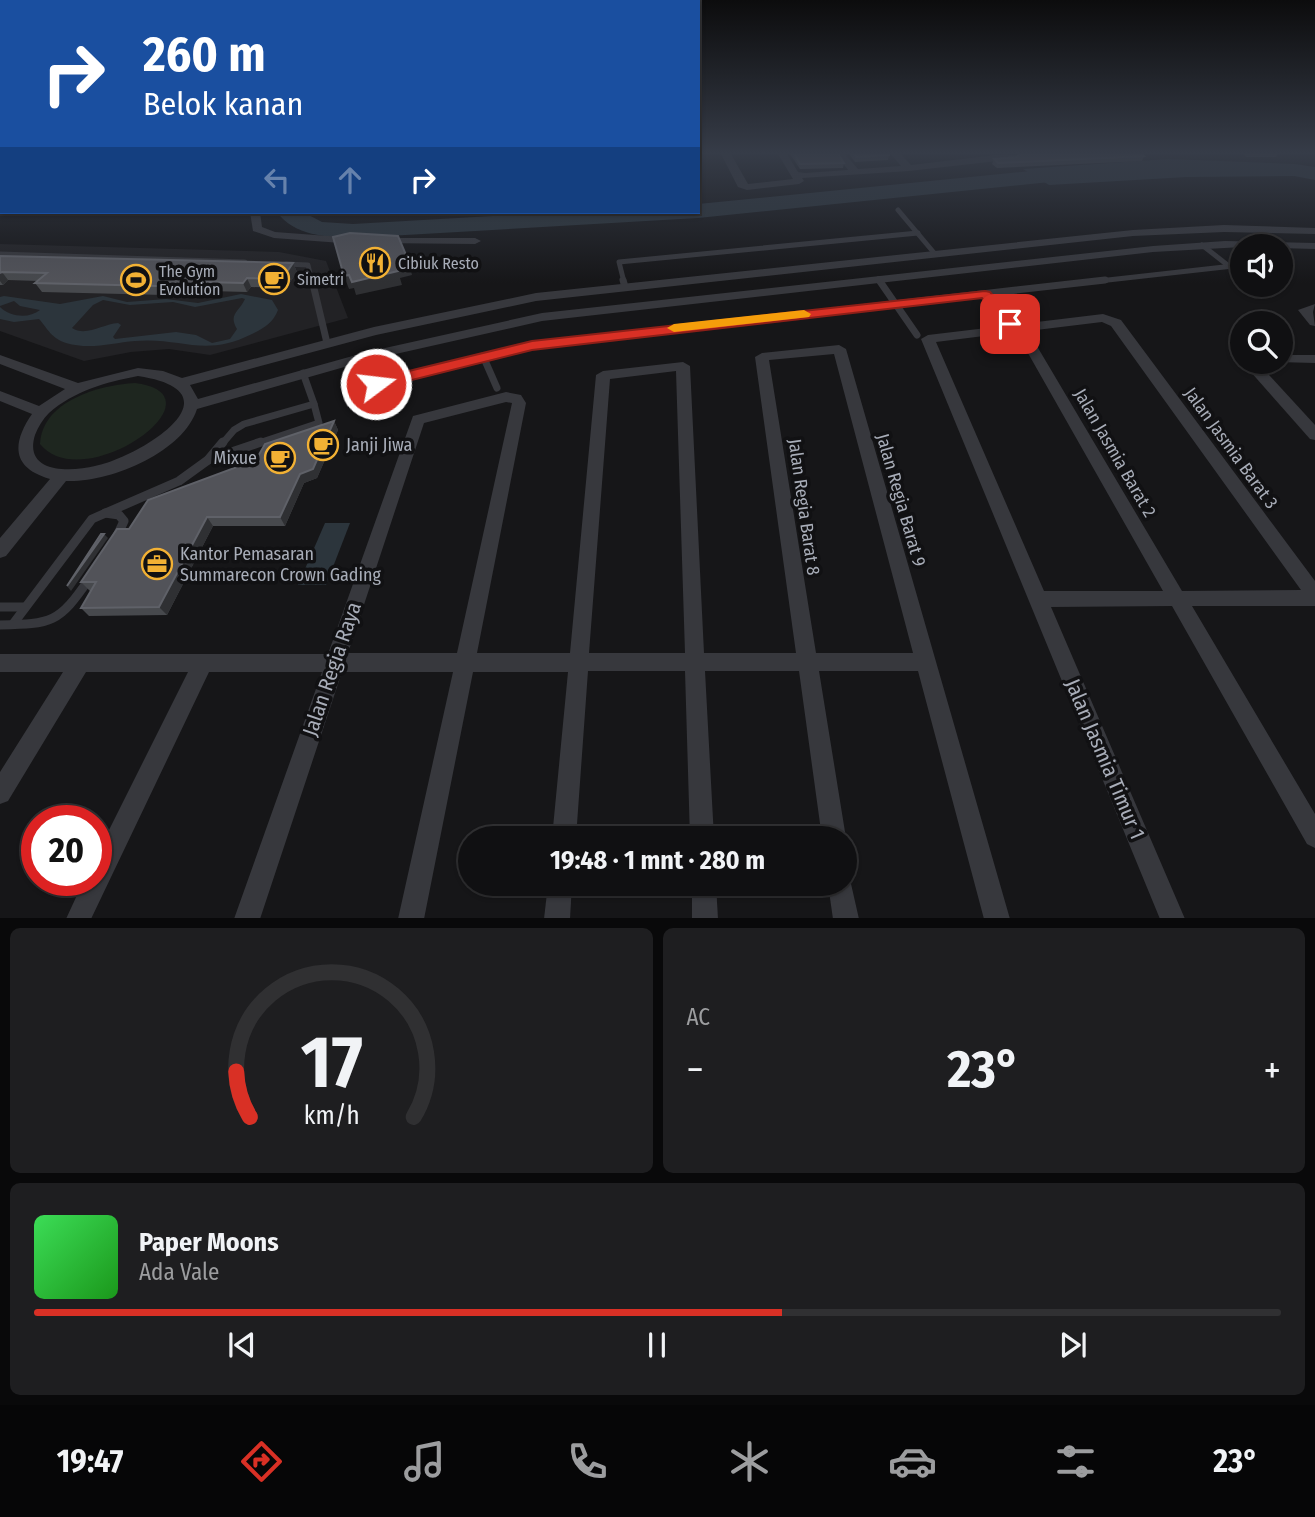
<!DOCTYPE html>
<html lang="id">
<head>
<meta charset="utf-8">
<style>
	body { margin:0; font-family:"Fira Sans Condensed",sans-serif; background:#1e1e20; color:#f1f3f6; height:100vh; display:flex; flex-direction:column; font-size:26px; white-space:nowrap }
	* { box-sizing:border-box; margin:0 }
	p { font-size:23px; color:#9c9d9f }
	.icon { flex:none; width:38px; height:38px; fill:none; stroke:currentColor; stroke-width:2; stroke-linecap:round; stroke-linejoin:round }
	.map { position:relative; height:918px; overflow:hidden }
	.details { display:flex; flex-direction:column; gap:10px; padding:10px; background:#09090a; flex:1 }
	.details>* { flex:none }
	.hud { position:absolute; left:0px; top:0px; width:700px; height:214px; box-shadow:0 2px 5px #0004,0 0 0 2px #303032; background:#1a4fa0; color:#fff; overflow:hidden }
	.tools { position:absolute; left:1230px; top:234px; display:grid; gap:14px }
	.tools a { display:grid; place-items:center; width:63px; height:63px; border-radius:50%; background:#101012; box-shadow:0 2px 5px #0004,0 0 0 2px #303032; font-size:35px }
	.speed { position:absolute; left:21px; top:805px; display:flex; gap:14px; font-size:35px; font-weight:700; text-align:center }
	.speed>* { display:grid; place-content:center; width:91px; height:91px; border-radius:50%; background:#101012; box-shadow:0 2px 5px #0004,0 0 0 2px #303032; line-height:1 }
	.speed .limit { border:10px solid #d22; background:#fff; color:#111 }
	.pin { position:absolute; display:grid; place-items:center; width:60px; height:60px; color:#fff; margin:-30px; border-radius:14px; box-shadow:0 4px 10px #0006 }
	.me { position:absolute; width:77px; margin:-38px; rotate:75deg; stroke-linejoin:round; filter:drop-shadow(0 0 5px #0008) }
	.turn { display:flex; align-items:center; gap:24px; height:147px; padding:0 28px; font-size:32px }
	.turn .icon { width:91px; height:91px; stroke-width:2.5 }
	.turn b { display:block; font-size:49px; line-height:60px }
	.lanes { display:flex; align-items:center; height:66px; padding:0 28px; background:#0003; justify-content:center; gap:35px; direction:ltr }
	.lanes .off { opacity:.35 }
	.big { font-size:52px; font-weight:700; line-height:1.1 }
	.details .card { flex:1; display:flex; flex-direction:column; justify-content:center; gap:10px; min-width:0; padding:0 24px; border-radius:10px; background:#1e1e20 }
	.details .dial { align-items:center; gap:0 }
	.dial svg { height:182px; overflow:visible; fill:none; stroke:#303032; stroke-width:7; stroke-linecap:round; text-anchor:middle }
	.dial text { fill:#f1f3f6; stroke:none }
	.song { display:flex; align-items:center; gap:21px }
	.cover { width:84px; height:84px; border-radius:10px; background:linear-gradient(135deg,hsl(130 70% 55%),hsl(120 70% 35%)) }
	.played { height:7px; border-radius:4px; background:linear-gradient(90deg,#d93025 60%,#303032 60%) }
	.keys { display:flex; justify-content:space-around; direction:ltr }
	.heat { display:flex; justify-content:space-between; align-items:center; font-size:38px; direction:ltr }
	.details .tiles { flex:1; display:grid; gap:10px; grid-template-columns:1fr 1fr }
	.card:last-child { grid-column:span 2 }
	.trip { position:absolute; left:458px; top:826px; width:399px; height:70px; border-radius:35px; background:#101012; box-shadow:0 2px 5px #0004,0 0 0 2px #303032; font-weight:700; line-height:70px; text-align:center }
	.dock { display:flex; height:112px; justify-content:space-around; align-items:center; background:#060607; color:#9c9d9f }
	.dock .icon { width:49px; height:49px }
	.dock .on { color:#d93025 }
	.dock b { font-size:32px; color:#f1f3f6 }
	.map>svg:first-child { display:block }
</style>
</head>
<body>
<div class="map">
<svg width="1315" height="919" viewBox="0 0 1315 919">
	<rect width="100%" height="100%" fill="#161618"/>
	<polygon fill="#222225" points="0,244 279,252 326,261 348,318 210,355 169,349 131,352 84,361 0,331"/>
	<path fill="#1e261f" d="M135 383C229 395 83 498 40 444 42 401 99 385 135 383Z"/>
	<g fill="#2c353c" fill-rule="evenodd">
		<polygon points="1168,159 1295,164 1315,167 1315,180 1294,176 1187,177 1049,185 1023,169"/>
		<path d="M241 294 272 300 278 310C273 323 264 328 252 334 204 358 182 337 135 341 112 343 90 350 66 343 51 338 48 329 39 319L14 322 0 319V307C10 317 29 319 40 310L20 306 14 301 0 306V297L4 296 60 304 103 296 127 302 166 299 198 303ZM242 298 245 299C239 312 228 314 237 329L230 339 212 343 196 335 176 332 115 339 113 337 121 325 118 323C103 324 86 337 72 328L93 305 103 300 130 305 173 302 195 307Z"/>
		<polygon points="325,523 350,523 326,585 298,585"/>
	</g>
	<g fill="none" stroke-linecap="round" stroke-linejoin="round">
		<path fill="#2c353c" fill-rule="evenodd" d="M1081 166 1089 168 1092 173 1089 178 698 218 353 238C327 237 294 236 277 212H303L322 222 353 224 563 212H698V204Z"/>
		<g stroke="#37383d" stroke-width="5">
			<polyline points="898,210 935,254"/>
			<polyline points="1202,245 1230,267"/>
			<polyline points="0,254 245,262"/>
			<polyline points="286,264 308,265 312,282"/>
			<polyline points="878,279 880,282"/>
			<polyline points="624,282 619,262 918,233"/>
			<polyline points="1090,282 1242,265"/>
		</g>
		<g stroke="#37383d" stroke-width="7">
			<polyline points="312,280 327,343"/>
			<polyline points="623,280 625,287"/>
			<polyline points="879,280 917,335"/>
			<polyline points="985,294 1010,324"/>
			<polyline points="367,356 376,384 532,345 1105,280"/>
			<polyline points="483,356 497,388"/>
			<polyline points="222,444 234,430 244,424 314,404 303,373"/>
			<polyline points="256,444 319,423 314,404"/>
		</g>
		<g stroke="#37383d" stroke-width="9">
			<polyline points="208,460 261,442"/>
			<polyline points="105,513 119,515 124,521 117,536"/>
			<polyline points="0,607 25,607"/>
			<polyline points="13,624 92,519 179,481 208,460 223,442"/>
			<path d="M0 625C52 624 59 623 89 579"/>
		</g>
		<g fill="#37383d" fill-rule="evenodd">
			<polygon points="721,154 731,154 748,184 793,179 778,154 787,154 798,172 805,173 848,170 836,154 845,154 858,169 901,166 891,154 901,154 911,165 1005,154 1020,156 1015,159 909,171 802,178 804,181 799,184 747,190 738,187"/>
			<polygon points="250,212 260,212 262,227 275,232 355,238 361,241 355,244 274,238 253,231"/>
			<path d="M1224 225 1315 228V234L1224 232 1133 236 536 301 376 335 190 385 198 399 367 352 542 313 1153 246 1225 241 1315 243V249L1242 247 1153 252 542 321 369 360 197 409C183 453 109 483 66 481L6 556 0 558V538L50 479C11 468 12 443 32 414L0 401V391L39 406 65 389 0 364V355L78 383 138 368 163 371 182 378 374 327 536 293 1133 230ZM138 376C243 392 142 456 95 466 71 472 23 474 35 435 38 427 43 419 49 413 74 391 106 382 138 376Z"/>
			<polygon points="381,238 475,238 481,241 475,244 377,243 375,241"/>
			<polygon points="1315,304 1313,312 1315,326 1310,325 1298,310"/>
			<path d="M1103 314 1121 320 1315 581V606H1192L1315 814V848L1307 844 1172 606 1051 607 1185 919H1160L921 339 928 335ZM1102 322 1111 326 1301 590 1182 591 1028 331ZM1016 332 1163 591H1044L936 342Z"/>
			<path d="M839 345 846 349 1010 919H984L918 671H819L846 838 845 839 822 838 799 671H705L714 838H690L685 671H588L576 838H552L568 672H473L424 919H398L453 672H342L260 919H234L322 672H209L91 919H66L84 880H96V856L188 672H86L8 801 0 804V772L63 672H0V654H328L413 416 506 392 521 395 526 403 477 653H570L596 375 603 371 683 362 690 366 704 653H796L755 357 762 353ZM834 354 913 653H816L769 360ZM676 371 685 653H589L610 379ZM506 402 512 403 457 653H348L424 423Z"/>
			<polygon points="1281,355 1315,355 1315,363 1277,362 1281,362"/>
			<polygon points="1242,362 1257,362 1315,425 1315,440 1310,439"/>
			<polygon points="845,874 849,875 859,919 833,919 828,884 845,884"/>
			<polygon points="548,884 572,884 570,919 544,919"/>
			<polygon points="692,884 716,884 718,919 692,919"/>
		</g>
		<polygon fill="#37383d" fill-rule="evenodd" points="2,157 2,165 0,166 0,158"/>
	</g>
	<g fill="#47494d">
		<polygon points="790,154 838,154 844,163 843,168 800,169"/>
		<polygon points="849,154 889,154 889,155 888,160 855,162"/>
		<polygon points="1244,154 1278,154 1276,157 1246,157"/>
		<polygon points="1144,156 1142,161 997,168 992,164 994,159 1017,157"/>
		<polygon points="0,256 293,263 297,272 286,288 251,287 247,292 209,291 204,296 42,292 35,283 38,281 8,280 3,285 0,285"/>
		<polygon points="334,421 338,430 317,478 304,483 285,526 213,526 167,615 89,616 81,608 91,591 90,591 81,582 256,460"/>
	</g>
	<g fill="#2f3033">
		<polygon points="409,262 412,275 400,278 402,285 356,295 354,288 349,289 344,276"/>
		<polygon points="293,263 297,272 286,288 282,279"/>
		<polygon points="2,272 8,280 3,285 0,281 0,273"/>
		<polygon points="247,278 251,287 247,292 243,283"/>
		<polygon points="204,282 209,291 204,296 199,287"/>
		<polygon points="334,421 338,430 317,478 304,483 285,526 280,517 300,474"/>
		<polygon points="207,517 213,526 167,615 159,607"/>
		<polygon points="104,534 108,538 71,591 67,586"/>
	</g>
	<g fill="#525359" stroke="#5f6168" stroke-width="2">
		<polygon points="794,154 838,154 844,163 800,164"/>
		<polygon points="854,154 889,154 889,155 856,157"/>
		<polygon points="1019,154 1142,154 1144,156 998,163 994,159 1017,157"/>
		<polygon points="350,233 398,236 409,262 396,265 398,271 352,282 349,275 344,276 333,237"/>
		<polygon points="0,256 293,263 282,279 247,278 243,283 204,282 199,287 35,283 47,273 2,272 0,273"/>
		<polygon points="334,421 313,469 300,474 280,517 207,517 159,607 81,608 96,582 81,582 117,529 129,529 148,500 256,460 265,444"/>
		<polygon points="101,534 104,534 67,586"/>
	</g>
	<linearGradient id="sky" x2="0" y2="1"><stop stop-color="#0c0c0d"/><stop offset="0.54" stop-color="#363c48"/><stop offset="1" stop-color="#363c48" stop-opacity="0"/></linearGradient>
	<rect width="1315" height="283" fill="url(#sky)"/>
	<polygon fill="#d93025" stroke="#8d1f18" stroke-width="2" points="985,291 990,292 1015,321 1015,327 1006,327 982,298 532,350 376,389 369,384 376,379 532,341"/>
	<polygon fill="#f59e0b" points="804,310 811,314 809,317 674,332 667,328 674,324"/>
	<defs>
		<g id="restaurant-ring" transform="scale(1.575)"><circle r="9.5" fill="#111113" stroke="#f2b134" stroke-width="1.5"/><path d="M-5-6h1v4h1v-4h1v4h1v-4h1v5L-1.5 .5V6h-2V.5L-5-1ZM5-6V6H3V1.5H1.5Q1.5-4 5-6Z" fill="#f2b134"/></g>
		<g id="cafe-ring" transform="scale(1.575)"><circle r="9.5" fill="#111113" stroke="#f2b134" stroke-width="1.5"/><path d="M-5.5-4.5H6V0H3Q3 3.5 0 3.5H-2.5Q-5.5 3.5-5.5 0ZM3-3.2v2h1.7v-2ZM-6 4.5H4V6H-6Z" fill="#f2b134"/></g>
		<g id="stadium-ring" transform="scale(1.575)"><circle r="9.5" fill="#111113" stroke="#f2b134" stroke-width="1.5"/><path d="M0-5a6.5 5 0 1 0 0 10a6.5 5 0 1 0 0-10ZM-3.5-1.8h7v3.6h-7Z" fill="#f2b134"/></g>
		<g id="office-ring" transform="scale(1.575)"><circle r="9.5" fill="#111113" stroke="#f2b134" stroke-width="1.5"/><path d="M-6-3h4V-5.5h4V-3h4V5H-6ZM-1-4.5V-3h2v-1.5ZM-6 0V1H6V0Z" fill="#f2b134"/></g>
	</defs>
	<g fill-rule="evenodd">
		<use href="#restaurant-ring" x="375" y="263"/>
		<use href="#cafe-ring" x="274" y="279"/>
		<use href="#stadium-ring" x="136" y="280"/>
		<use href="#cafe-ring" x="323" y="445"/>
		<use href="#cafe-ring" x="280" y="458"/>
		<use href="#office-ring" x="157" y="564"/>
	</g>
	<g text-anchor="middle" stroke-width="7" stroke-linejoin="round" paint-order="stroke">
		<g font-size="16" fill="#a8adb8" stroke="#111113" text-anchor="start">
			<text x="398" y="269">Cibiuk Resto</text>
			<text x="159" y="277">The Gym<tspan x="159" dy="18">Evolution</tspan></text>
			<text x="297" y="285">Simetri</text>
		</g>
		<g font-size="18" fill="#a8adb8" stroke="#111113" text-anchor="start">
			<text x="346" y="451">Janji Jiwa</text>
			<text x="257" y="464" text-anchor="end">Mixue</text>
			<text x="180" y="560">Kantor Pemasaran<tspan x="180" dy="21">Summarecon Crown Gading</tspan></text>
		</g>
		<g font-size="18" fill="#a8adb8" stroke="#111113">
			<text transform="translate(1231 448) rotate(54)" y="6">Jalan Jasmia Barat 3</text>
			<text transform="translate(1115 453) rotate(60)" y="6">Jalan Jasmia Barat 2</text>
			<text transform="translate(901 500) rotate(74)" y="6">Jalan Regia Barat 9</text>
			<text transform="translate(804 507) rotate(82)" y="6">Jalan Regia Barat 8</text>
		</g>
		<g font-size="21" fill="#a8adb8" stroke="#111113">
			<text transform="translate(332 669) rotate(-71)" y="7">Jalan Regia Raya</text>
			<text transform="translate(1105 759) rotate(67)" y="7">Jalan Jasmia Timur 1</text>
		</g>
	</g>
</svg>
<div class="tools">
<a><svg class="icon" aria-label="sound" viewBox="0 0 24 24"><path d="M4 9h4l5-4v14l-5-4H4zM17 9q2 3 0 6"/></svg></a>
<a><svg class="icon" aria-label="search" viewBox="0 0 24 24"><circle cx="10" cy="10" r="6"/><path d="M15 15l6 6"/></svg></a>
</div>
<div class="speed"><div class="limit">20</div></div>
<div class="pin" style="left:1010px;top:324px;background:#d93025"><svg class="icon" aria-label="arrive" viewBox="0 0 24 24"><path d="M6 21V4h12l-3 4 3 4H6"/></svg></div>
<svg class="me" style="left:376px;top:384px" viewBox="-20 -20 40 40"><circle r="17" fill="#d93025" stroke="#fff" stroke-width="3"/><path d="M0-11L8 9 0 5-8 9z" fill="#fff"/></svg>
<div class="trip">19:48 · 1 mnt · 280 m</div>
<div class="hud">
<div class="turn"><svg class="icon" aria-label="right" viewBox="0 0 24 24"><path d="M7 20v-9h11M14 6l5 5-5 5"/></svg><div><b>260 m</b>Belok kanan</div></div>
<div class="lanes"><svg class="icon off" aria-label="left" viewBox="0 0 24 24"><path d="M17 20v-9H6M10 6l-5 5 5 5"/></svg><svg class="icon off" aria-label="ahead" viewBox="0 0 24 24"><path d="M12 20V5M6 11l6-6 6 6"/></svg><svg class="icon" aria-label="right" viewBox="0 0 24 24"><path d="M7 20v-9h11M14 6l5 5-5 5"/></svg></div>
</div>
</div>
<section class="details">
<div class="tiles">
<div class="card dial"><svg viewBox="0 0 100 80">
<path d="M14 69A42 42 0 1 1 86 69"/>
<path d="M14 69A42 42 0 0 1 8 49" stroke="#d93025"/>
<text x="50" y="56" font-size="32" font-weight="700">17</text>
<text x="50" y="72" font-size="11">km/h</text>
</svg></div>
<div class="card"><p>AC</p>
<div class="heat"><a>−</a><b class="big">23°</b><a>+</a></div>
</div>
<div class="card">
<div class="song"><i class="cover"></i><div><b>Paper Moons</b><p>Ada Vale</p></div></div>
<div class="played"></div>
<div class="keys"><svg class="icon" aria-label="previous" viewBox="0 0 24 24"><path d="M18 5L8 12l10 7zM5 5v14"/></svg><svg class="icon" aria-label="pause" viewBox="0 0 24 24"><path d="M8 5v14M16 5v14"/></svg><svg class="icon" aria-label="next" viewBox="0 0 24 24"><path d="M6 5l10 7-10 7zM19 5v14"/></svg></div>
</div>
</div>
</section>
<nav class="dock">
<b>19:47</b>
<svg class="icon on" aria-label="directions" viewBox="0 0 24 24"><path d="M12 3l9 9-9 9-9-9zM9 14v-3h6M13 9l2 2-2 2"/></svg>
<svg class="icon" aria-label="music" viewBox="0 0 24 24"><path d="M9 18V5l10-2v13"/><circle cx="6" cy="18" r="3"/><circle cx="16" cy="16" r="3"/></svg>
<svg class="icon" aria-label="phone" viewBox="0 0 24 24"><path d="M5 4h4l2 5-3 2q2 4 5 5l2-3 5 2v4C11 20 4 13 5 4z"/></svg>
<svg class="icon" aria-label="climate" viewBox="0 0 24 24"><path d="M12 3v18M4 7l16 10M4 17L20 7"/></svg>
<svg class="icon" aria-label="car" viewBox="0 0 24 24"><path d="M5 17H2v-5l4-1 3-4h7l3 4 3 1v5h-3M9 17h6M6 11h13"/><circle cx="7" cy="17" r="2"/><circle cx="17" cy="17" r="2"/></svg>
<svg class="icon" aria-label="filters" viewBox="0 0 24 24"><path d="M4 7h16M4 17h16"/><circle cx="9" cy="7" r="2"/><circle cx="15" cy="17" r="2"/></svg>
<b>23°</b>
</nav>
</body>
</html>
